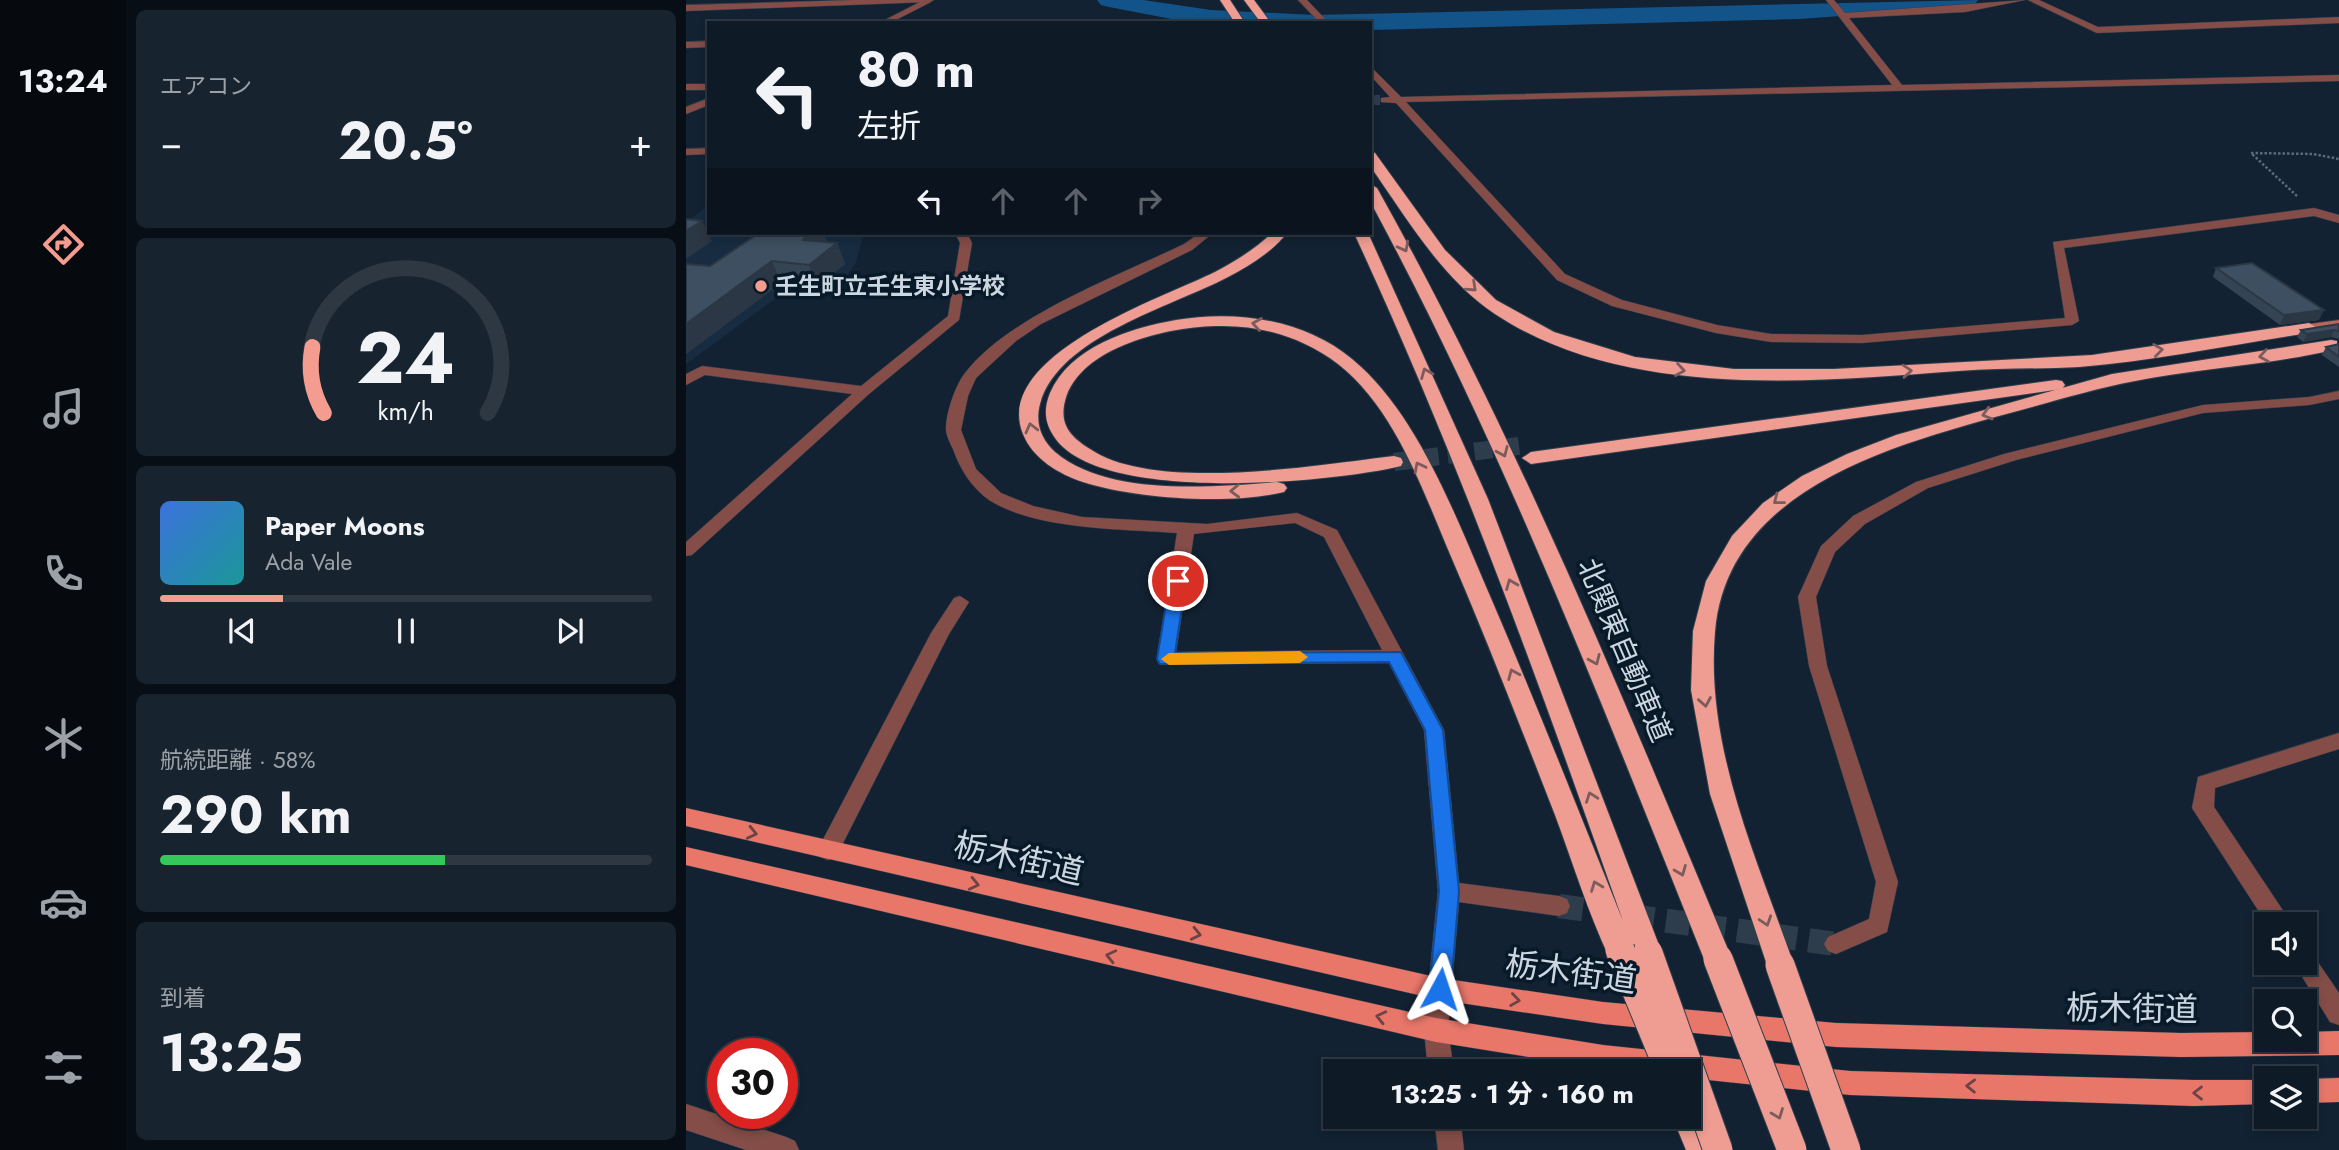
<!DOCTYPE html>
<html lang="ja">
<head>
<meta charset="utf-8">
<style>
	body { margin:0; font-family:Jost,"Noto Sans JP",sans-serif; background:#17232e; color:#f1f3f6; height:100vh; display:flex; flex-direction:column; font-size:26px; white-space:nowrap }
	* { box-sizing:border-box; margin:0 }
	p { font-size:23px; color:#9ba1a7 }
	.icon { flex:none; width:38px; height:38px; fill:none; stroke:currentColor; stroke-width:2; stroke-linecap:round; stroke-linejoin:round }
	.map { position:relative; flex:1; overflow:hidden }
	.sheet { display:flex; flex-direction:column; gap:10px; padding:10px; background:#080e15; width:560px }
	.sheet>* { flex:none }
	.top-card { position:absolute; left:21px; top:21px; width:665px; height:214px; border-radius:0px; box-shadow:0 4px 10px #0003,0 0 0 2px #2e3843; background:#0e1a26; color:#f1f3f6; overflow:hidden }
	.buttons { position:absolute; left:1568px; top:912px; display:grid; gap:14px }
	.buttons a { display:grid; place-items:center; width:63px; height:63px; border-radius:0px; background:#0e1a26; box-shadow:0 4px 10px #0003,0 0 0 2px #2e3843; font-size:35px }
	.speed { position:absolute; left:21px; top:1038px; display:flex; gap:14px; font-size:35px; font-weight:700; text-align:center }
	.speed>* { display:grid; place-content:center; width:91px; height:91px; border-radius:50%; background:#0e1a26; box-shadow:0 4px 10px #0003,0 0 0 2px #2e3843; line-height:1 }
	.speed .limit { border:10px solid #d22; background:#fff; color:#111 }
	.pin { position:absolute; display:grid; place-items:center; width:60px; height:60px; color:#fff; margin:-30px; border:4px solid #fff; border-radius:50%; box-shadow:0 2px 7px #0007 }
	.me { position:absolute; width:77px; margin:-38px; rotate:5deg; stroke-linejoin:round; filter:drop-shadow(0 0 5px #0008) }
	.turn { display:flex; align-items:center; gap:24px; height:147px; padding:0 35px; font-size:32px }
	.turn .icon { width:91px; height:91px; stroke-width:2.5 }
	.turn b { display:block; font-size:49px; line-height:60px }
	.lanes { display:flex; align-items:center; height:66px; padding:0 35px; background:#0003; justify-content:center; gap:35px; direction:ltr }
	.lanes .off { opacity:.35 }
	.big { font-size:52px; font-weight:700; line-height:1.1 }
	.sheet .card { flex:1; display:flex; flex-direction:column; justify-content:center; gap:10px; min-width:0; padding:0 24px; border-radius:10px; background:#17232e }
	.sheet .dial { align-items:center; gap:0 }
	.dial svg { height:182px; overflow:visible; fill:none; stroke:#2e3843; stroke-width:7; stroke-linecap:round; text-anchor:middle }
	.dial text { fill:#f1f3f6; stroke:none }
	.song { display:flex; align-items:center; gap:21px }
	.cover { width:84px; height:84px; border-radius:10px; background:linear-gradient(135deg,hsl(220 70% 55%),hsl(180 70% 35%)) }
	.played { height:7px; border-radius:4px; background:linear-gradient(90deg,#f59c91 25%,#2e3843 25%) }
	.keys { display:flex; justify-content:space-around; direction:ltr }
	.heat { display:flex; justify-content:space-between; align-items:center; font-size:38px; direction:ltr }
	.charge { height:10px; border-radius:5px; background:linear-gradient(90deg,#34c759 58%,#2e3843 0) }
	.trip { position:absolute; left:637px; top:1059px; width:378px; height:70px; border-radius:0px; background:#0e1a26; box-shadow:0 4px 10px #0003,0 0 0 2px #2e3843; font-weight:700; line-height:70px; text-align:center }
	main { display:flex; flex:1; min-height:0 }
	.tabs { display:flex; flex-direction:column; width:126px; justify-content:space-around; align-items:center; background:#060a0f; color:#9ba1a7 }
	.tabs .icon { width:49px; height:49px }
	.tabs .on { color:#f59c91 }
	.tabs b { font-size:32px; color:#f1f3f6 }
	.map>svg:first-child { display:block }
</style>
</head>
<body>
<main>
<nav class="tabs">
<b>13:24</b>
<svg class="icon on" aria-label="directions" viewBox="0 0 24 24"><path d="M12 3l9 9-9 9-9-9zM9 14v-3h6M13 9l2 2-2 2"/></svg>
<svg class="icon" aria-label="music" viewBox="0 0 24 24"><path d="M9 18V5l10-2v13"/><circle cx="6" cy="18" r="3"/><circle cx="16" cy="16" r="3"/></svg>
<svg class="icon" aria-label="phone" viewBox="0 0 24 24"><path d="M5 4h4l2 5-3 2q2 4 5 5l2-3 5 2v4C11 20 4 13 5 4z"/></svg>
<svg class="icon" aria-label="climate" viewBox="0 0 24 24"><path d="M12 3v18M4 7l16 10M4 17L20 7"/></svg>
<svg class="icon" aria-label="car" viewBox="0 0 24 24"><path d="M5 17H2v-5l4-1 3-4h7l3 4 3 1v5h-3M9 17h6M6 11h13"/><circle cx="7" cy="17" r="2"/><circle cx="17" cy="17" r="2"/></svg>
<svg class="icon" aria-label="filters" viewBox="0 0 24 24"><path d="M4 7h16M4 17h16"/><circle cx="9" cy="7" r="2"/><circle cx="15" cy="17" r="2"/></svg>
</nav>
<section class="sheet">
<div class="card"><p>エアコン</p>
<div class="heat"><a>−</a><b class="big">20.5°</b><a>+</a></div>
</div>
<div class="card dial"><svg viewBox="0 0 100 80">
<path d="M14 69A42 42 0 1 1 86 69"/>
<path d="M14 69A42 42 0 0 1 9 40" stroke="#f59c91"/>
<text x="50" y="56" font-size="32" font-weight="700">24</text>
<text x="50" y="72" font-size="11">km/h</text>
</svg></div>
<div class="card">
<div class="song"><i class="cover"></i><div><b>Paper Moons</b><p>Ada Vale</p></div></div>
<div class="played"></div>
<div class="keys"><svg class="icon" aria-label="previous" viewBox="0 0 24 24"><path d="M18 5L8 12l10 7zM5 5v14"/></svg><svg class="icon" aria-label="pause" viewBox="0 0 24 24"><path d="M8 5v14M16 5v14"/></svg><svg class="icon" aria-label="next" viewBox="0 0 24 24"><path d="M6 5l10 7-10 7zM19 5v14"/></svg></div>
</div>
<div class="card"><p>航続距離 · 58%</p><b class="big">290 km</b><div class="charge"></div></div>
<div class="card"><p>到着</p><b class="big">13:25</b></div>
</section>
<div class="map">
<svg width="1653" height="1150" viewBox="0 0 1653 1150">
	<rect width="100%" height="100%" fill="#122232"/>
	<polygon fill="#172c41" points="23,204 23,233 178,233 170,262 159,279 140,294 93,296 0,364 0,223"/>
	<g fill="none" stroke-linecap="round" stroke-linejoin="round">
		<polygon fill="#125489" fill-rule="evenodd" points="411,0 457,0 525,10 628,15 1292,0 1288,5 1280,7 1113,19 684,30 684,23 506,23 423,7 415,5"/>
		<polyline stroke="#2e3d4c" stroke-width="10" stroke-dasharray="10 4.5" stroke-linecap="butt" points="684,100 698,100"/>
		<polyline stroke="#2e3d4c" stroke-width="24" stroke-dasharray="24 12" stroke-linecap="butt" points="873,906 1150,944"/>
		<polyline stroke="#2e3d4c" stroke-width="18" stroke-dasharray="18 9" stroke-linecap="butt" points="708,462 840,445"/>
		<g stroke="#303f4e" stroke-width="1">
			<g id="minor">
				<polygon points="168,0 248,0 244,2 0,11 0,5"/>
				<polygon points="612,0 621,0 643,23 634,23"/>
				<polygon points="1140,0 1148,0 1159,13 1339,0 1279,12 1163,18 1216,85 1653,75 1653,81 720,102 879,274 936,300 1031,325 1085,334 1176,335 1379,318 1367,242 1628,208 1653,215 1653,223 1628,216 1378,248 1393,321 1386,325 1176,343 1085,342 1030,333 926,306 871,280 710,103 695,102 695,98 704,97 684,75 684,66 715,97 1206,85"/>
				<polygon points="1342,0 1353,0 1412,27 1653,17 1653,23 1411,33"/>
				<polygon points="23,41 23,47 0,48 0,42"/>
				<rect x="0" y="84" width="23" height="6"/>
				<polygon points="23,148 23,154 0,155 0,149"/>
				<polygon points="269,233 281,233 286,243 273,320 183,394 6,555 0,556 0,542 166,394 19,375 0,385 0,374 16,366 175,386 262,316 274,243"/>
				<path d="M514 233H527L506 250 355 324 330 341 290 378 282 396 275 430 290 469 315 493 347 506 396 517 521 524 611 513 651 530 758 730 773 883 873 896 881 899 884 906 881 913 873 916 773 902 762 1030 768 1071H742L738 1030 752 891 738 730 703 663 473 664 471 659 491 533C437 529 350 530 303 500 285 487 274 469 267 449 264 443 260 435 260 429 260 413 269 386 279 373 323 316 432 276 498 244ZM609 523 638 537 696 650 490 652 508 534Z"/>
				<polygon points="1653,391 1653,399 1623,405 1517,413 1330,460 1242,488 1179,524 1149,552 1130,597 1141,666 1212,882 1201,932 1150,954 1142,951 1138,944 1142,937 1183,919 1190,882 1123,666 1112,597 1135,546 1167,516 1230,482 1318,454 1517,405 1623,397"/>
				<polygon points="274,596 283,602 263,634 150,857 142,860 134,857 131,851 245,633 268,598"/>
				<polygon points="1653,733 1653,749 1529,788 1528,807 1606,924 1581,924 1506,808 1512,777"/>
				<polygon points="1619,952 1627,955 1653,993 1653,1025 1644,1022 1607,962 1619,962"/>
				<polygon points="0,1104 100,1137 109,1141 113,1150 60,1150 0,1130"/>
				<polygon points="748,1116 774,1116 778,1150 752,1150"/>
			</g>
		</g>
		<g stroke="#303f4e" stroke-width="1">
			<g id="tertiary">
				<polygon points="238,0 245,2 204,23 193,23"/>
				<polygon points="23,98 23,105 0,114 0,107"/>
			</g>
		</g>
		<g stroke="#303f4e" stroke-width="1">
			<polygon id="secondary" points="1653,320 1653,328 1623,332 1616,328 1623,324"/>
		</g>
		<g stroke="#303f4e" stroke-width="1">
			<g id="primary">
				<polygon points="0,808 754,978 917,1002 1150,1023 1495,1033 1580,1032 1580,1040 1619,1040 1619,1032 1653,1031 1653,1055 1495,1057 1150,1047 917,1024 754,1000 0,826"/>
				<polygon points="0,847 750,1018 917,1045 1164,1071 1508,1080 1580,1080 1580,1104 1508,1106 1164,1095 1003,1078 1003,1071 917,1069 750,1042 0,865"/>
				<polygon points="1653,1078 1653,1102 1619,1103 1619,1079"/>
			</g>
		</g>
		<g stroke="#303f4e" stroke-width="2">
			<g id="motorway">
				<polygon points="534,0 544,0 559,23 549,23"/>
				<polygon points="558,0 568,0 585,23 575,23"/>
				<path d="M684 152 689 153 759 250 810 300 868 332 949 357 1048 369H1148L1406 355 1623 323 1631 328 1623 333C1548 344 1468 361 1393 367 1354 369 1313 368 1272 371 1126 382 939 400 809 314 755 278 721 218 684 166Z"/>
				<path d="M684 184 691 188C830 436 937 697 1046 959L1042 968 1032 972 1022 968 1018 959C915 702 816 445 684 201Z"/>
				<path d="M586 233H601C586 252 563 266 542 277 485 307 372 337 354 404 349 423 355 439 369 452 422 497 526 487 591 482L598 484 601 488 598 492C544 505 450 499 397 482 373 474 347 459 337 434 305 355 479 297 529 272 550 261 569 249 586 233Z"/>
				<path d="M668 233H682L802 499 976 953 972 962 962 966 952 962 947 952 944 959 934 962 924 959C902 913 887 863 869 815 834 725 799 635 761 547 735 485 707 407 652 364 618 338 576 325 533 326 485 326 393 346 379 401 373 425 385 437 404 449 468 493 632 465 708 456L715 458 717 462 715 466C644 483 415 504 369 438 359 424 357 410 364 393 384 347 444 328 490 320 550 310 618 319 666 359 732 413 771 520 804 596 850 703 893 812 937 921 855 688 772 457 668 233Z"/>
				<path d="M1645 340 1651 341V349C1585 365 1515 368 1449 381 1407 389 1365 402 1324 413 1208 445 1041 488 1029 632 1019 747 1071 859 1108 965L1104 974 1094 978 1084 974 1024 794 1005 690 1007 631 1020 581 1046 536 1077 503 1116 476 1161 454 1210 435 1426 374Z"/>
				<polygon points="1370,380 1376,381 1379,385 1376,389 845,464 836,458 845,452"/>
				<polygon points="1003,1101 1013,1105 1032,1150 1000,1150 986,1116 1003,1116"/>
			</g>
		</g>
		<polyline stroke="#5d6a78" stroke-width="2.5" stroke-dasharray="2.5 2" stroke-linecap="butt" points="1611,196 1565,153 1627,154 1653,159"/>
		<use href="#minor" fill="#844d47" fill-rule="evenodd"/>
		<use href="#tertiary" fill="#844d47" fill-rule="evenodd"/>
		<use href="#secondary" fill="#bc655b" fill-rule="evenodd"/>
		<use href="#primary" fill="#e8776a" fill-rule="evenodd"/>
		<use href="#motorway" fill="#ef9d92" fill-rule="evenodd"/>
		<g stroke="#303f4e" stroke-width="31" stroke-linecap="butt">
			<g id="motorway-bridge">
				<polyline points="934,950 984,1071"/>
				<polyline points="962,953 1032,1150"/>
				<polyline points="1032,959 1106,1150"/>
				<polyline points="1094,965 1160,1150"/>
			</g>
		</g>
		<use href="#motorway-bridge" stroke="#ef9d92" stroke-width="29"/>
	</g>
	<g fill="#344453">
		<polygon points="141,242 151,243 159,264 131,286 95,283 0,354 0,264 24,266"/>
		<polygon points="1530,268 1633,320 1594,325 1527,277"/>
		<polygon points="1653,324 1653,339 1645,337 1617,342 1611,337 1615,330"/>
		<polygon points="1653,344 1653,367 1636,355 1640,347"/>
	</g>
	<g fill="#2b3744">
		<polygon points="16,221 26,241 0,259 0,231"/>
		<polygon points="124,233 138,233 142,244 117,240"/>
		<polygon points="151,243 159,264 131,286 123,265"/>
		<polygon points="86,261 95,283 0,354 0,324"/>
		<polygon points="1638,310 1633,320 1594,325 1598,315"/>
		<polygon points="1648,330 1645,337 1617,342 1621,334"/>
	</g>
	<g fill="#3d4f61" stroke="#2b3744" stroke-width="2">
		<polygon points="0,219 16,221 0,231"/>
		<polygon points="73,233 124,233 117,240 151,243 123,265 86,261 0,324 0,264 24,266"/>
		<polygon points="1566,263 1638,310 1598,315 1530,268"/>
		<polygon points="1653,324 1653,331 1648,330 1621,334 1615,330"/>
		<polygon points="1653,344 1653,357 1640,347"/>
	</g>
	<defs><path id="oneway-chevron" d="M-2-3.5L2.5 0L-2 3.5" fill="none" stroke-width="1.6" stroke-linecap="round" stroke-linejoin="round" transform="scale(1.75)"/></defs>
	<g stroke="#7c5b5d">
		<use href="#oneway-chevron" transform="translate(718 247) rotate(62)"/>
		<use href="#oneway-chevron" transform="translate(786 287) rotate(43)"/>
		<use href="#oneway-chevron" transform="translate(571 324) rotate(-171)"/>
		<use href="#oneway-chevron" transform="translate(1472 350) rotate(-8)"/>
		<use href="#oneway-chevron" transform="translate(1578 356) rotate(171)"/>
		<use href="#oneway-chevron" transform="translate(994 370) rotate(9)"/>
		<use href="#oneway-chevron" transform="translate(1221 371) rotate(-4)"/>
		<use href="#oneway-chevron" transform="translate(740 373) rotate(-112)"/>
		<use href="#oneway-chevron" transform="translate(1301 414) rotate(164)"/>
		<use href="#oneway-chevron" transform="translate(345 428) rotate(-104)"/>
		<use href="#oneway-chevron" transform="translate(817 452) rotate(66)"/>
		<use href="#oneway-chevron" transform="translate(733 467) rotate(-117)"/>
		<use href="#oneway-chevron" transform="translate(549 491) rotate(178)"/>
		<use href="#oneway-chevron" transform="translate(1092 500) rotate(142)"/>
		<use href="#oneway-chevron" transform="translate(825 584) rotate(-112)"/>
		<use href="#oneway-chevron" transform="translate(909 660) rotate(66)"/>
		<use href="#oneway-chevron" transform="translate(827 674) rotate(-113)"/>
		<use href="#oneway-chevron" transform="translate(1019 702) rotate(80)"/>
		<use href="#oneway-chevron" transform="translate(905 797) rotate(-110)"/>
		<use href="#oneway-chevron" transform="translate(995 871) rotate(68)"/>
		<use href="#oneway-chevron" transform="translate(910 886) rotate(-111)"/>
		<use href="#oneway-chevron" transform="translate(1080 921) rotate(72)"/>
		<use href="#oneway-chevron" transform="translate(1092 1114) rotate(69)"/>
	</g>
	<g stroke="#6d4346">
		<use href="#oneway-chevron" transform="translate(66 833) rotate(13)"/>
		<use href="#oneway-chevron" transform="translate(288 884) rotate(13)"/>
		<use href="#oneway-chevron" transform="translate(510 934) rotate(13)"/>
		<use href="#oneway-chevron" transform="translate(425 956) rotate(-167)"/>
		<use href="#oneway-chevron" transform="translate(829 1000) rotate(8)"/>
		<use href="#oneway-chevron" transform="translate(695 1017) rotate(-167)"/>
		<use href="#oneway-chevron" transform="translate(1285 1086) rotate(-179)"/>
		<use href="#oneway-chevron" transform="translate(1512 1093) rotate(180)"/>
	</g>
	<polygon fill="#1a73e8" stroke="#114b97" stroke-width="2" points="492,575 500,581 489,653 715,652 757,730 773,891 765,989 762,996 754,999 747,996 743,989 753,891 739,730 703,662 474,664 471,659 484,581"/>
	<polygon fill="#f59e0b" points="614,651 622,657 614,663 483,665 475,659 483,653"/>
	<circle fill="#f59c91" stroke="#081928" stroke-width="2.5" cx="75" cy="286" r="7"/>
	<g text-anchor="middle" stroke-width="7" stroke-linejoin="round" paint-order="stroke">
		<g font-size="23" font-weight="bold" fill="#ccd6e1" stroke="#081928" text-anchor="start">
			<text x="89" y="294">壬生町立壬生東小学校</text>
		</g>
		<g font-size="28" fill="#ccd6e1" stroke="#081928">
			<text transform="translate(939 650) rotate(67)" y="10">北関東自動車道</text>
		</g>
		<g font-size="33" fill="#ccd6e1" stroke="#081928">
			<text transform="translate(333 858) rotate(13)" y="12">栃木街道</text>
			<text transform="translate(885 971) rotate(8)" y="12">栃木街道</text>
			<text transform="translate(1446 1008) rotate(1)" y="12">栃木街道</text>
		</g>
	</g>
</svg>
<div class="buttons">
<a><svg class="icon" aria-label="sound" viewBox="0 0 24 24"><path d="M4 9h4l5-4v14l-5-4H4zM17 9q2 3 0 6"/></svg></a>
<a><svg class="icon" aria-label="search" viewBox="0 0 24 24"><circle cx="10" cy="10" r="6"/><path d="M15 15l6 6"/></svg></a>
<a><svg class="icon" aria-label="layers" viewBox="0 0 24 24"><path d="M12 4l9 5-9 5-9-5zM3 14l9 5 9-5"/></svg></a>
</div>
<div class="speed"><div class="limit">30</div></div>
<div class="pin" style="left:492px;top:581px;background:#d93025"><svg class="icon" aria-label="arrive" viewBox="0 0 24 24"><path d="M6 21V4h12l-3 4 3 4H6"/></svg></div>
<svg class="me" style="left:754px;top:989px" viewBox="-20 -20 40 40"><path d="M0-17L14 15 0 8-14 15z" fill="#1a73e8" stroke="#fff" stroke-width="4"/></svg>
<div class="trip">13:25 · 1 分 · 160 m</div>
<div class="top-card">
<div class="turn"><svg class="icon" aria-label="left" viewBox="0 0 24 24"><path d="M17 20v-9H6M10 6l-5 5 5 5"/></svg><div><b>80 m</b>左折</div></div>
<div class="lanes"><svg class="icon" aria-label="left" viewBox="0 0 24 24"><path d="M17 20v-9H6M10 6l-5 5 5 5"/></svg><svg class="icon off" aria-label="ahead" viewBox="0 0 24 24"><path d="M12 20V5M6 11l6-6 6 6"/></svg><svg class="icon off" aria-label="ahead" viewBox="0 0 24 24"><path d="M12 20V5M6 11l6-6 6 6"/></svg><svg class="icon off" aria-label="right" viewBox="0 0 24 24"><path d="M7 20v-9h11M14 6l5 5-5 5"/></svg></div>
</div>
</div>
</main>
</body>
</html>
